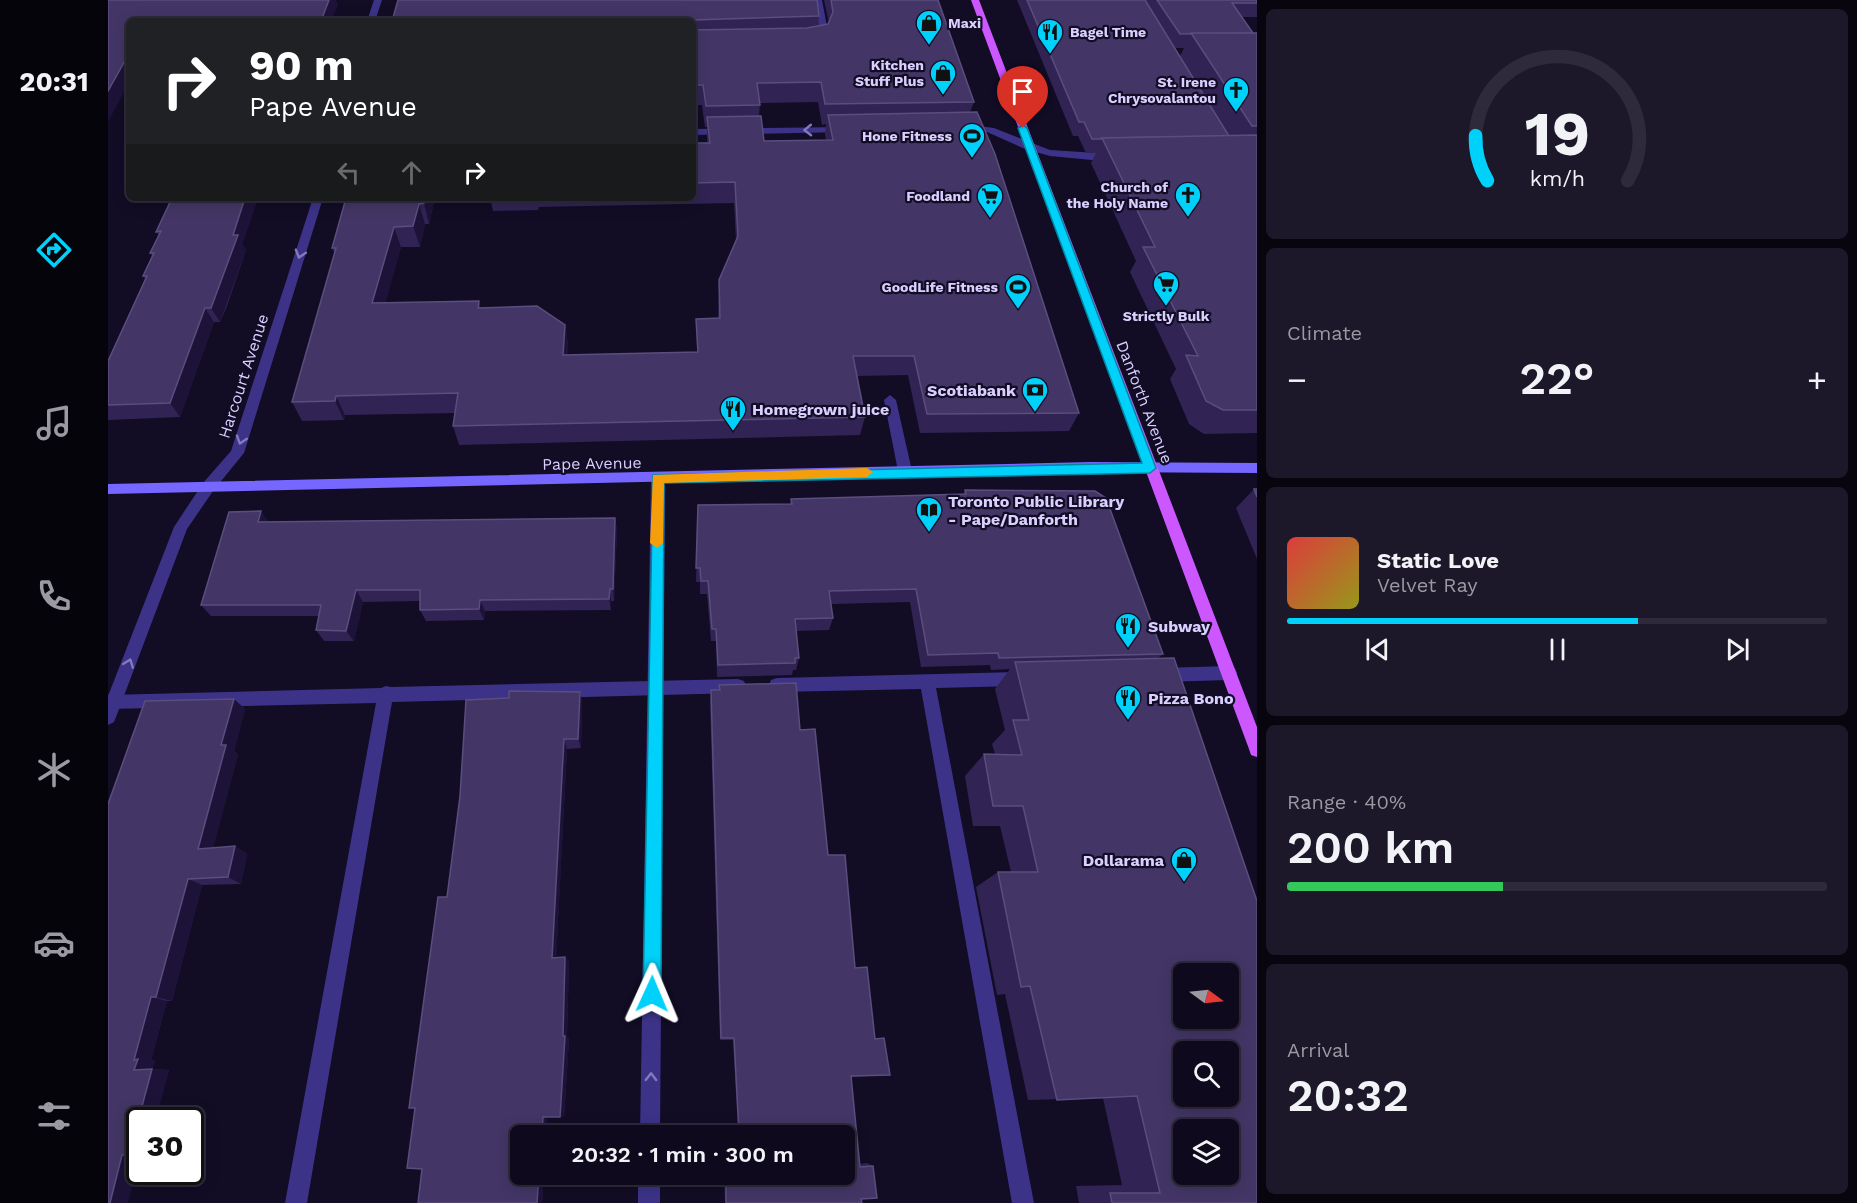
<!DOCTYPE html>
<html lang="en">
<head>
<meta charset="utf-8">
<style>
	body { margin:0; font-family:"Work Sans",sans-serif; background:#1c1729; color:#f1f3f6; height:100vh; display:flex; flex-direction:column; font-size:22px; white-space:nowrap }
	* { box-sizing:border-box; margin:0 }
	p { font-size:20px; color:#9b9aa3 }
	.icon { flex:none; width:33px; height:33px; fill:none; stroke:currentColor; stroke-width:2; stroke-linecap:round; stroke-linejoin:round }
	.map { position:relative; flex:1; overflow:hidden }
	.side { display:flex; flex-direction:column; gap:9px; padding:9px; background:#08050f; width:600px }
	.side>* { flex:none }
	.guide { position:absolute; left:18px; top:18px; width:570px; height:183px; border-radius:9px; box-shadow:0 3px 15px #0003,0 0 0 2px #2e2a3b; background:#202124; color:#fff; overflow:hidden }
	.needle { width:39px; rotate:105deg }
	.tools { position:absolute; left:1065px; top:963px; display:grid; gap:12px }
	.tools a { display:grid; place-items:center; width:66px; height:66px; border-radius:9px; background:#0e091c; box-shadow:0 3px 15px #0003,0 0 0 2px #2e2a3b; font-size:30px }
	.speed { position:absolute; left:18px; top:1107px; display:flex; gap:12px; font-size:30px; font-weight:700; text-align:center }
	.speed>* { display:grid; place-content:center; width:78px; height:78px; border-radius:50%; background:#0e091c; box-shadow:0 3px 15px #0003,0 0 0 2px #2e2a3b; line-height:1 }
	.speed .limit { border:3px solid #111; border-radius:9px; background:#fff; color:#111 }
	.pin { position:absolute; display:grid; place-items:center; width:51px; height:51px; color:#fff; margin:-62px -26px; border-radius:50% 50% 50% 0; rotate:-45deg; box-shadow:0 0 6px #0007 }
	.pin .icon { rotate:45deg }
	.me { position:absolute; width:66px; margin:-33px; rotate:1deg; stroke-linejoin:round; filter:drop-shadow(0 0 4px #0008) }
	.turn { display:flex; align-items:center; gap:21px; height:126px; padding:0 24px; font-size:27px }
	.turn .icon { width:78px; height:78px; stroke-width:2.5 }
	.turn b { display:block; font-size:42px; line-height:51px }
	.lanes { display:flex; align-items:center; height:57px; padding:0 24px; background:#0003; justify-content:center; gap:30px; direction:ltr }
	.lanes .off { opacity:.35 }
	.big { font-size:45px; font-weight:600; line-height:1.1 }
	.side .tile { flex:1; display:flex; flex-direction:column; justify-content:center; gap:9px; min-width:0; padding:0 21px; border-radius:9px; background:#1c1729 }
	.side .dial { align-items:center; gap:0 }
	.dial svg { height:156px; overflow:visible; fill:none; stroke:#2e2a3b; stroke-width:7; stroke-linecap:round; text-anchor:middle }
	.dial text { fill:#f1f3f6; stroke:none }
	.song { display:flex; align-items:center; gap:18px }
	.cover { width:72px; height:72px; border-radius:9px; background:linear-gradient(135deg,hsl(0 70% 55%),hsl(60 70% 35%)) }
	.played { height:6px; border-radius:3px; background:linear-gradient(90deg,#00d1fb 65%,#2e2a3b 65%) }
	.keys { display:flex; justify-content:space-around; direction:ltr }
	.heat { display:flex; justify-content:space-between; align-items:center; font-size:33px; direction:ltr }
	.charge { height:9px; border-radius:4px; background:linear-gradient(90deg,#34c759 40%,#2e2a3b 0) }
	.trip { position:absolute; left:402px; top:1125px; width:345px; height:60px; border-radius:9px; background:#0e091c; box-shadow:0 3px 15px #0003,0 0 0 2px #2e2a3b; font-weight:600; line-height:60px; text-align:center }
	main { display:flex; flex:1; min-height:0 }
	.menu { display:flex; flex-direction:column; width:108px; justify-content:space-around; align-items:center; background:#06040b; color:#9b9aa3 }
	.menu .icon { width:42px; height:42px }
	.menu .selected { color:#00d1fb }
	.menu b { font-size:27px; color:#f1f3f6 }
	.map>svg:first-child { display:block }
</style>
</head>
<body>
<main>
<nav class="menu">
<b>20:31</b>
<svg class="icon selected" aria-label="directions" viewBox="0 0 24 24"><path d="M12 3l9 9-9 9-9-9zM9 14v-3h6M13 9l2 2-2 2"/></svg>
<svg class="icon" aria-label="music" viewBox="0 0 24 24"><path d="M9 18V5l10-2v13"/><circle cx="6" cy="18" r="3"/><circle cx="16" cy="16" r="3"/></svg>
<svg class="icon" aria-label="phone" viewBox="0 0 24 24"><path d="M5 4h4l2 5-3 2q2 4 5 5l2-3 5 2v4C11 20 4 13 5 4z"/></svg>
<svg class="icon" aria-label="climate" viewBox="0 0 24 24"><path d="M12 3v18M4 7l16 10M4 17L20 7"/></svg>
<svg class="icon" aria-label="car" viewBox="0 0 24 24"><path d="M5 17H2v-5l4-1 3-4h7l3 4 3 1v5h-3M9 17h6M6 11h13"/><circle cx="7" cy="17" r="2"/><circle cx="17" cy="17" r="2"/></svg>
<svg class="icon" aria-label="filters" viewBox="0 0 24 24"><path d="M4 7h16M4 17h16"/><circle cx="9" cy="7" r="2"/><circle cx="15" cy="17" r="2"/></svg>
</nav>
<div class="map">
<svg width="1149" height="1203" viewBox="0 0 1149 1203">
	<rect width="100%" height="100%" fill="#120c25"/>
	<g fill="none" stroke-linecap="round" stroke-linejoin="round">
		<g fill="#3c3388" fill-rule="evenodd">
			<polygon points="706,0 714,0 720,32 717,42 710,44 706,41 710,38 712,32"/>
			<polygon points="782,395 788,400 804,471 797,476 790,471 776,400"/>
			<polygon points="1121,666 1127,668 1129,673 1127,678 1121,680 1053,682 1047,680 1045,675 1047,670 1053,668"/>
			<polygon points="915,672 921,674 923,679 921,684 915,686 828,688 926,1203 904,1203 813,689 669,692 663,690 661,685 663,680 669,678"/>
			<polygon points="630,679 636,681 638,686 636,691 630,693 284,702 199,1203 177,1203 268,703 0,709 0,695 273,688 278,686 283,687"/>
		</g>
		<g fill="#3c3388" fill-rule="evenodd">
			<polygon points="266,0 274,0 267,21 259,21"/>
			<polygon points="855,124 886,128 942,150 1005,154 1010,157 1005,160 984,160 942,156 917,149 879,132 852,129 852,125"/>
			<polygon points="741,127 743,129 738,132 585,135 585,129"/>
			<polygon points="205,198 215,198 136,453 105,491 79,529 8,717 6,722 0,725 0,696 66,527 95,483 123,451"/>
			<polygon points="550,473 557,478 552,1136 532,1136 543,478"/>
			<rect x="530" y="1174" width="22" height="29"/>
		</g>
		<polygon fill="#7567ff" fill-rule="evenodd" points="983,462 1149,463 1149,473 983,472 0,494 0,484"/>
		<polygon fill="#cc57ff" fill-rule="evenodd" points="863,0 871,0 1149,727 1149,757 1143,755 1141,749"/>
	</g>
	<g fill="#312454" fill-rule="evenodd">
		<path d="M716 0H830L866 102 862 112 971 413 961 431 812 433 800 375 749 376 757 417 752 435 351 445 345 426 347 413 237 415 236 420 194 421 184 402 227 254 224 248 238 198H327L321 224H317L312 247H293L277 303 371 301 372 307 457 325 460 345 459 355 589 352 588 319 610 318 611 280 628 241 626 203 431 207 430 210 385 211 382 198H585V143H599V127H597L594 105H585V21H284L711 16 710 26 720 24 721 23ZM710 102 714 125 718 124 717 135 718 140 656 141 651 116 652 103Z"/>
		<path d="M909 0H1149V17H1134L1145 33H1149V433L1096 434 1081 424 1062 379 1068 369 1022 272 1028 261 983 163 988 153H978L970 136H965ZM1067 48H1076L1072 56Z"/>
		<polygon points="64,198 150,198 134,244 138,250 119,306 112,322 106,322 72,417 0,420 0,361 37,279 35,276 44,256 42,253 51,235 48,232"/>
		<polygon points="1146,489 1149,489 1149,559 1128,508"/>
		<polygon points="857,490 1055,654 1049,659 1149,1203 971,1203 968,1186 1014,1185 995,1098 920,1100 897,994 889,995 868,887 890,872 903,872 892,826 865,826 857,776 876,754 887,754 884,744 897,730 887,689 902,669 883,670 882,665 813,667 802,602 723,604 725,618 721,630 688,631 691,658 688,670 685,670 684,675 609,677 608,641 603,641 599,594 592,594 592,582 588,582 590,505 682,504 683,499 855,494"/>
		<polygon points="153,511 160,522 507,518 509,530 506,601 503,601 503,610 377,611 376,620 318,621 312,610 312,601 255,602 246,641 216,641 208,630 211,616 103,616 93,605"/>
		<polygon points="611,685 692,730 720,855 747,968 767,1039 782,1075 743,1077 752,1164 759,1163 765,1166 753,1199 754,1203 617,1203 616,1174 736,1174 736,1136 616,1136 616,1132 630,1131 625,1040 612,1040 602,701 603,690 611,690"/>
		<polygon points="472,692 474,703 473,748 459,749 448,958 461,961 459,1037 461,1039 456,1117 439,1117 438,1136 412,1136 412,1174 436,1174 434,1203 310,1203 339,897 401,698"/>
		<polygon points="126,699 137,709 126,751 130,754 105,848 127,846 139,854 133,884 94,885 64,1001 59,1001 43,1060 47,1061 44,1069 61,1070 50,1110 70,1109 32,1120 0,804"/>
	</g>
	<g fill="#1d1339">
		<polygon points="221,0 228,0 230,5 223,21 213,21"/>
		<polygon points="18,59 21,66 21,83 0,122 0,91"/>
		<polygon points="137,198 150,198 134,244 138,250 112,322 103,308 131,215"/>
		<polygon points="317,198 327,198 321,224 316,203"/>
		<polygon points="311,204 317,224 312,247 305,226"/>
		<polygon points="286,227 293,247 272,323 264,303"/>
		<polygon points="97,308 106,322 72,417 62,403"/>
		<polygon points="457,325 460,345 458,374 455,355"/>
		<polygon points="228,396 237,415 236,420 227,401"/>
		<polygon points="153,511 162,524 150,522"/>
		<polygon points="507,518 509,530 506,601 505,589"/>
		<polygon points="502,589 503,601 503,610 501,599"/>
		<polygon points="248,590 255,602 246,641 238,631"/>
		<polygon points="372,600 377,611 376,620 371,609"/>
		<polygon points="472,692 474,703 473,748 470,739"/>
		<polygon points="126,699 137,709 126,751 130,754 103,856 90,849 113,745"/>
		<polygon points="456,739 459,749 448,962 444,958"/>
		<polygon points="127,846 139,854 133,884 120,877"/>
		<polygon points="80,879 94,885 64,1001 48,997"/>
		<polygon points="457,957 461,961 459,1037 461,1039 456,1117 452,1117"/>
		<polygon points="43,997 59,1001 43,1060 47,1061 44,1069 61,1070 50,1110 33,1110 26,1070 26,1060"/>
		<polygon points="53,1109 70,1109 67,1120 50,1120"/>
		<polygon points="435,1117 439,1117 438,1136 434,1136"/>
		<polygon points="32,1154 20,1203 2,1203 14,1155"/>
		<polygon points="431,1174 436,1174 434,1203 429,1203"/>
	</g>
	<g fill="#433666" stroke="#5a4e7e" stroke-width="1.5" fill-rule="evenodd">
		<polygon points="0,0 221,0 213,21 21,21 21,59 18,59 0,91"/>
		<polygon points="290,0 709,0 711,16 585,20 585,21 284,21"/>
		<polygon points="723,0 830,0 866,102 717,104 713,82 649,83 652,105 598,106 595,85 585,85 585,30 699,28 720,24 725,12"/>
		<polygon points="919,0 1037,0 1121,136 994,138 995,139 984,139 976,122 971,122"/>
		<polygon points="1049,0 1149,0 1149,3 1124,3 1145,33 1072,34"/>
		<polygon points="1083,33 1149,33 1149,126 1144,126"/>
		<polygon points="869,112 887,154 971,413 819,414 806,356 745,356 757,417 345,426 350,393 228,396 227,401 184,402 228,248 224,248 238,198 317,198 316,203 311,204 305,226 286,227 264,303 371,301 370,308 429,306 457,325 455,355 590,352 588,319 612,318 611,280 630,236 627,182 585,183 585,143 602,143 599,117 653,116 656,141 725,140 720,115"/>
		<polygon points="1149,135 1149,410 1115,410 1098,401 1078,355 1090,356 1035,247 1047,247 994,138"/>
		<polygon points="64,198 137,198 125,235 130,235 103,308 97,308 62,403 0,405 0,361 39,276 35,276 46,253 42,253 53,231 48,232"/>
		<polygon points="1146,489 1149,489 1149,497"/>
		<polygon points="857,490 987,491 998,498 1055,654 891,658 890,653 820,655 808,589 721,591 725,618 687,619 691,658 687,658 687,663 610,665 608,629 604,629 600,581 593,581 592,568 588,568 590,505 684,504 683,499 858,494"/>
		<polygon points="153,511 150,522 507,518 505,589 502,589 501,599 372,600 371,609 312,610 312,590 248,590 238,631 208,630 213,605 93,605 121,512"/>
		<path d="M1066 658 1149 901V1203H1004L1002 1193H1052L1029 1096 949 1100 922 986 913 987 890 872H930L915 806H885L876 754 914 755 905 720H921L907 662ZM1076 974H1120V1018H1076ZM1076 1052H1120V1096H1076ZM1076 1130H1120V1174H1076Z"/>
		<polygon points="688,683 692,730 707,729 720,855 737,855 747,968 759,967 767,1039 776,1038 782,1075 743,1076 752,1167 765,1166 769,1198 753,1199 754,1203 618,1203 618,1174 736,1174 736,1136 617,1136 617,1133 631,1132 626,1038 613,1038 603,690 612,690 611,685"/>
		<polygon points="401,691 472,692 470,739 456,739 444,958 457,957 455,1036 457,1036 452,1117 435,1117 434,1136 412,1136 412,1174 431,1174 429,1203 310,1203 314,1169 299,1168 307,1108 301,1108 330,897 339,897 352,796 358,700 401,698"/>
		<polygon points="126,699 113,745 118,745 90,849 127,846 120,877 80,879 48,997 43,997 26,1060 30,1059 26,1070 44,1069 33,1110 53,1109 50,1120 32,1120 32,1155 14,1155 2,1203 0,1203 0,804 37,701"/>
	</g>
	<defs><path id="oneway-chevron" d="M-2-3.5L2.5 0L-2 3.5" fill="none" stroke-width="1.6" stroke-linecap="round" stroke-linejoin="round" transform="scale(1.5)"/></defs>
	<g stroke="#837abe">
		<use href="#oneway-chevron" transform="translate(700 130) rotate(179)"/>
		<use href="#oneway-chevron" transform="translate(192 254) rotate(107)"/>
		<use href="#oneway-chevron" transform="translate(133 440) rotate(108)"/>
		<use href="#oneway-chevron" transform="translate(21 663) rotate(-69)"/>
		<use href="#oneway-chevron" transform="translate(543 1077) rotate(-89)"/>
	</g>
	<polygon fill="#00d1fb" stroke="#0088a3" stroke-width="1.5" points="915,125 919,128 1048,468 1042,473 556,483 553,994 550,1000 544,1003 538,1000 535,994 545,475 1034,463 910,128"/>
	<polygon fill="#f59e0b" points="759,468 765,472 759,477 556,483 555,543 549,548 542,543 545,475"/>
	<defs>
		<g id="shop-pin" transform="scale(1.35)"><path d="M0 17L-7.5 6A9.5 9.5 0 1 1 7.5 6Z" fill="#00d1fb" stroke="#120c25"/><path d="M-5-2.5h2.3a2.7 3.5 0 0 1 5.4 0H5L5.5 6h-11ZM-1.5-2.5h3a1.5 2.3 0 0 0-3 0Z" fill="#111"/></g>
		<g id="restaurant-pin" transform="scale(1.35)"><path d="M0 17L-7.5 6A9.5 9.5 0 1 1 7.5 6Z" fill="#00d1fb" stroke="#120c25"/><path d="M-5-6h1v4h1v-4h1v4h1v-4h1v5L-1.5 .5V6h-2V.5L-5-1ZM5-6V6H3V1.5H1.5Q1.5-4 5-6Z" fill="#111"/></g>
		<g id="church-pin" transform="scale(1.35)"><path d="M0 17L-7.5 6A9.5 9.5 0 1 1 7.5 6Z" fill="#00d1fb" stroke="#120c25"/><path d="M-1.2-6h2.4v3.5h3.3v2.4h-3.3V6h-2.4V-.1h-3.3v-2.4h3.3Z" fill="#111"/></g>
		<g id="stadium-pin" transform="scale(1.35)"><path d="M0 17L-7.5 6A9.5 9.5 0 1 1 7.5 6Z" fill="#00d1fb" stroke="#120c25"/><path d="M0-5a6.5 5 0 1 0 0 10a6.5 5 0 1 0 0-10ZM-3.5-1.8h7v3.6h-7Z" fill="#111"/></g>
		<g id="supermarket-pin" transform="scale(1.35)"><path d="M0 17L-7.5 6A9.5 9.5 0 1 1 7.5 6Z" fill="#00d1fb" stroke="#120c25"/><path d="M-6-5.5h2.5l.6 2H6L4.5 2H-2.5L-4.4-4H-6ZM-1.5 3.2a1.3 1.3 0 1 0 .1 0ZM3 3.2a1.3 1.3 0 1 0 .1 0Z" fill="#111"/></g>
		<g id="bank-pin" transform="scale(1.35)"><path d="M0 17L-7.5 6A9.5 9.5 0 1 1 7.5 6Z" fill="#00d1fb" stroke="#120c25"/><path d="M-6-4H6V4H-6ZM0-2.3a2.3 2.3 0 1 0 0 4.6a2.3 2.3 0 1 0 0-4.6Z" fill="#111"/></g>
		<g id="library-pin" transform="scale(1.35)"><path d="M0 17L-7.5 6A9.5 9.5 0 1 1 7.5 6Z" fill="#00d1fb" stroke="#120c25"/><path d="M-6-4Q-3-5.5-.7-3.5V5Q-3 3-6 4ZM6-4Q3-5.5 .7-3.5V5Q3 3 6 4Z" fill="#111"/></g>
	</defs>
	<g fill-rule="evenodd">
		<use href="#shop-pin" x="821" y="23"/>
		<use href="#restaurant-pin" x="942" y="32"/>
		<use href="#shop-pin" x="835" y="73"/>
		<use href="#church-pin" x="1128" y="90"/>
		<use href="#stadium-pin" x="864" y="136"/>
		<use href="#church-pin" x="1080" y="195"/>
		<use href="#supermarket-pin" x="882" y="196"/>
		<use href="#supermarket-pin" x="1058" y="284"/>
		<use href="#stadium-pin" x="910" y="287"/>
		<use href="#bank-pin" x="927" y="390"/>
		<use href="#restaurant-pin" x="625" y="409"/>
		<use href="#library-pin" x="821" y="510"/>
		<use href="#restaurant-pin" x="1020" y="626"/>
		<use href="#restaurant-pin" x="1020" y="698"/>
		<use href="#shop-pin" x="1076" y="860"/>
	</g>
	<g text-anchor="middle" stroke-width="4.5" stroke-linejoin="round" paint-order="stroke">
		<g font-size="14" font-weight="bold" fill="#d9d0ff" stroke="#120c25" text-anchor="end">
			<text x="840" y="28" text-anchor="start">Maxi</text>
			<text x="962" y="37" text-anchor="start">Bagel Time</text>
			<text x="816" y="70">Kitchen<tspan x="816" dy="16">Stuff Plus</tspan></text>
			<text x="1108" y="87">St. Irene<tspan x="1108" dy="16">Chrysovalantou</tspan></text>
			<text x="844" y="141">Hone Fitness</text>
			<text x="1060" y="192">Church of<tspan x="1060" dy="16">the Holy Name</tspan></text>
			<text x="862" y="201">Foodland</text>
			<text x="890" y="292">GoodLife Fitness</text>
			<text x="1058" y="321" text-anchor="middle">Strictly Bulk</text>
		</g>
		<g font-size="16" fill="#d9d0ff" stroke="#120c25">
			<text transform="translate(135 376) rotate(-72)" y="6">Harcourt Avenue</text>
			<text transform="translate(1037 402) rotate(69)" y="6">Danforth Avenue</text>
			<text transform="translate(484 463) rotate(-1)" y="6">Pape Avenue</text>
		</g>
		<g font-size="16" font-weight="bold" fill="#d9d0ff" stroke="#120c25" text-anchor="start">
			<text x="908" y="396" text-anchor="end">Scotiabank</text>
			<text x="644" y="415">Homegrown juice</text>
			<text x="840" y="507">Toronto Public Library<tspan x="840" dy="18">- Pape/Danforth</tspan></text>
			<text x="1040" y="632">Subway</text>
			<text x="1040" y="704">Pizza Bono</text>
			<text x="1056" y="866" text-anchor="end">Dollarama</text>
		</g>
	</g>
</svg>
<div class="tools">
<a><svg class="needle" viewBox="-14 -14 28 28"><path d="M0-13l5 13h-10z" fill="#e53935"/><path d="M0 13l5-13h-10z" fill="#9b9aa3"/></svg></a>
<a><svg class="icon" aria-label="search" viewBox="0 0 24 24"><circle cx="10" cy="10" r="6"/><path d="M15 15l6 6"/></svg></a>
<a><svg class="icon" aria-label="layers" viewBox="0 0 24 24"><path d="M12 4l9 5-9 5-9-5zM3 14l9 5 9-5"/></svg></a>
</div>
<div class="speed"><div class="limit">30</div></div>
<div class="pin" style="left:915px;top:128px;background:#d93025"><svg class="icon" aria-label="arrive" viewBox="0 0 24 24"><path d="M6 21V4h12l-3 4 3 4H6"/></svg></div>
<svg class="me" style="left:544px;top:994px" viewBox="-20 -20 40 40"><path d="M0-17L14 15 0 8-14 15z" fill="#00d1fb" stroke="#fff" stroke-width="4"/></svg>
<div class="trip">20:32 · 1 min · 300 m</div>
<div class="guide">
<div class="turn"><svg class="icon" aria-label="right" viewBox="0 0 24 24"><path d="M7 20v-9h11M14 6l5 5-5 5"/></svg><div><b>90 m</b>Pape Avenue</div></div>
<div class="lanes"><svg class="icon off" aria-label="left" viewBox="0 0 24 24"><path d="M17 20v-9H6M10 6l-5 5 5 5"/></svg><svg class="icon off" aria-label="ahead" viewBox="0 0 24 24"><path d="M12 20V5M6 11l6-6 6 6"/></svg><svg class="icon" aria-label="right" viewBox="0 0 24 24"><path d="M7 20v-9h11M14 6l5 5-5 5"/></svg></div>
</div>
</div>
<section class="side">
<div class="tile dial"><svg viewBox="0 0 100 80">
<path d="M14 69A42 42 0 1 1 86 69"/>
<path d="M14 69A42 42 0 0 1 8 46" stroke="#00d1fb"/>
<text x="50" y="56" font-size="32" font-weight="700">19</text>
<text x="50" y="72" font-size="11">km/h</text>
</svg></div>
<div class="tile"><p>Climate</p>
<div class="heat"><a>−</a><b class="big">22°</b><a>+</a></div>
</div>
<div class="tile">
<div class="song"><i class="cover"></i><div><b>Static Love</b><p>Velvet Ray</p></div></div>
<div class="played"></div>
<div class="keys"><svg class="icon" aria-label="previous" viewBox="0 0 24 24"><path d="M18 5L8 12l10 7zM5 5v14"/></svg><svg class="icon" aria-label="pause" viewBox="0 0 24 24"><path d="M8 5v14M16 5v14"/></svg><svg class="icon" aria-label="next" viewBox="0 0 24 24"><path d="M6 5l10 7-10 7zM19 5v14"/></svg></div>
</div>
<div class="tile"><p>Range · 40%</p><b class="big">200 km</b><div class="charge"></div></div>
<div class="tile"><p>Arrival</p><b class="big">20:32</b></div>
</section>
</main>
</body>
</html>
